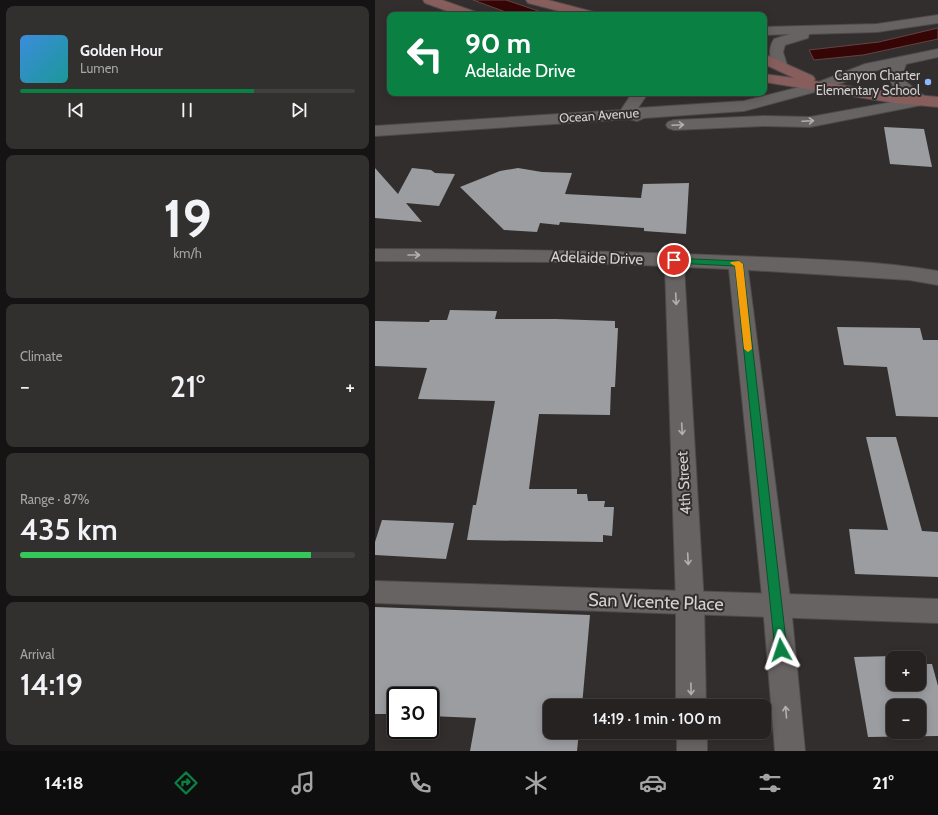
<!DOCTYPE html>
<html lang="en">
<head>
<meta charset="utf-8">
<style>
	body { margin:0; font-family:Cabin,sans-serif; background:#322f2f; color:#f1f3f6; height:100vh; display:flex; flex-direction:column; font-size:15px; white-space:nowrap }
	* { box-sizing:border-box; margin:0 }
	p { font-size:13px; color:#a4a4a5 }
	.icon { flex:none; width:22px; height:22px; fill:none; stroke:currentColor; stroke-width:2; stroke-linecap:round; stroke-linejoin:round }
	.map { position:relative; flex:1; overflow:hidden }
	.drawer { display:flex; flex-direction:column; gap:6px; padding:6px; background:#151313; width:375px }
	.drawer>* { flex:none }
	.hud { position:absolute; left:12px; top:12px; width:380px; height:84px; border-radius:8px; box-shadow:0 2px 10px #0003,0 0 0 1px #423f40; background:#0b8043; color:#fff; overflow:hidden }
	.buttons { position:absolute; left:511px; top:651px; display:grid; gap:8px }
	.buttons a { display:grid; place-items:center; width:40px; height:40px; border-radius:8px; background:#262222; box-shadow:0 2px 10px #0003,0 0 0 1px #423f40; font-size:20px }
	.speed { position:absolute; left:12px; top:687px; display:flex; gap:8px; font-size:20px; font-weight:700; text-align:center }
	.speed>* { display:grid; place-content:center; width:52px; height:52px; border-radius:50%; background:#262222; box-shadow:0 2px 10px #0003,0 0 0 1px #423f40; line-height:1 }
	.speed .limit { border:2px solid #111; border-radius:6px; background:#fff; color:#111 }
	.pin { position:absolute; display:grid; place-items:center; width:34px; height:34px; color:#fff; margin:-17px; border:2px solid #fff; border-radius:50%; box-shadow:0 1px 4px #0007 }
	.me { position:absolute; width:44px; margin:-22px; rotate:355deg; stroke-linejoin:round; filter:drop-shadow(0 0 3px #0008) }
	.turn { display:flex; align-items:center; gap:14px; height:84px; padding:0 12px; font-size:18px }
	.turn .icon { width:52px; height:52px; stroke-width:2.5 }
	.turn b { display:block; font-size:28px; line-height:34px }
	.big { font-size:30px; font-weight:600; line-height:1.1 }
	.drawer .card { flex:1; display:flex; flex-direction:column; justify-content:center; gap:6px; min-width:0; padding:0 14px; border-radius:8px; background:#322f2f }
	.drawer .dial { align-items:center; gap:0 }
	.dial b { font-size:52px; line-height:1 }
	.song { display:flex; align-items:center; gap:12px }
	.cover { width:48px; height:48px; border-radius:6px; background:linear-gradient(135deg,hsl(210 70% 55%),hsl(180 70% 35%)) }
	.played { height:4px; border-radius:2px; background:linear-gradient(90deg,#0b8043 70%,#423f40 70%) }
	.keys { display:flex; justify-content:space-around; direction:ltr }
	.heat { display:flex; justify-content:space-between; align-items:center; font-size:22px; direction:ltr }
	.charge { height:6px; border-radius:3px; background:linear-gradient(90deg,#34c759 87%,#423f40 0) }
	.trip { position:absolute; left:168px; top:699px; width:228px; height:40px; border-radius:8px; background:#262222; box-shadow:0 2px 10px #0003,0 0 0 1px #423f40; font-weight:600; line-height:40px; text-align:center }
	.dock { display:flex; height:64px; justify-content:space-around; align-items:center; background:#0f0e0e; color:#a4a4a5 }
	.dock .icon { width:28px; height:28px }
	.dock .active { color:#0b8043 }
	.dock b { font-size:18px; color:#f1f3f6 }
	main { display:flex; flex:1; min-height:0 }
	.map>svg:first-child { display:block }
</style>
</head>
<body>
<main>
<section class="drawer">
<div class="card">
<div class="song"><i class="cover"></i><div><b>Golden Hour</b><p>Lumen</p></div></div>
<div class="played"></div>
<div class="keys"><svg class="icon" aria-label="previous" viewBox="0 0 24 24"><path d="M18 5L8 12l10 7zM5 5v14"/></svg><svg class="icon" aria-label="pause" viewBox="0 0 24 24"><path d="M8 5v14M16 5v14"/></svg><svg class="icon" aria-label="next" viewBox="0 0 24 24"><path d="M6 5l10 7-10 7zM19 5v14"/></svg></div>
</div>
<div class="card dial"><b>19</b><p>km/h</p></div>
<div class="card"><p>Climate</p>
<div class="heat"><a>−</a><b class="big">21°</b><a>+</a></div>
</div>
<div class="card"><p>Range · 87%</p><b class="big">435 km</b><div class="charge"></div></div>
<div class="card"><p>Arrival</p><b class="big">14:19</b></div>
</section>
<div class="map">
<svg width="563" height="751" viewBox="0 0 563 751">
	<rect width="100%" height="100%" fill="#322e2d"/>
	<g fill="#350605" stroke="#644342">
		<polygon points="98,0 131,0 175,15 139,15"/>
		<polygon points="563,28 563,39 488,55 439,60 434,50 504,42"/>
	</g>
	<g fill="#9b9da1" fill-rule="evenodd">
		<polygon points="509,127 549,129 557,167 515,164"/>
		<polygon points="0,168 23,194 37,168 56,170 60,173 80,174 64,206 31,203 47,222 0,218"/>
		<polygon points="143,168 167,172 197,173 190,194 266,198 268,184 314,183 311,234 269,231 269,228 185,222 184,225 165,223 162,232 129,230 85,187 125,171"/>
		<polygon points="75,310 122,311 120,319 181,319 240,321 240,328 243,328 240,387 236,387 235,415 164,414 154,489 202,489 202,494 212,494 213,501 230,501 229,507 239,507 237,536 228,535 228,542 92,540 98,505 101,505 120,401 43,399 52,368 0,366 0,321 54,322 55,320 72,320"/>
		<polygon points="462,327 545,328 548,340 563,340 563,417 521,416 512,367 469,365"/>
		<polygon points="491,437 521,437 547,531 563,532 563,577 480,574 474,529 513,530"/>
		<polygon points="7,520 79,523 71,559 0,555 0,542"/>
		<polygon points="0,607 215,615 207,706 175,706 175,732 204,732 202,751 95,751 101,718 55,716 55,696 21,696 21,714 0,714"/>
		<path d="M518 656V684H544V664H557L563 686V736L493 737 479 657ZM518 706H544V732H518Z"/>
	</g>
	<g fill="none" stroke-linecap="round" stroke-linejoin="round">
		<g stroke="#4e4a4a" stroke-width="2">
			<polygon id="lane" points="0,581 563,599 563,623 0,603"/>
		</g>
		<g stroke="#4e4a4a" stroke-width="2">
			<g id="street">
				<path d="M563 15V23L502 32 434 34 433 38 410 45 408 52 412 65 410 68 405 69 400 68C394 59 393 48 399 39L415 34 389 35V27L502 24Z"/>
				<polygon points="563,49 563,57 531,64 527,76 530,81 552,98 555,101 552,104 435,127 389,126 299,130 293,128 291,125 293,122 299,120 389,116 435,117 534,99 518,86 513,76 516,67 499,71 451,89 369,111 269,118 262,121 254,119 0,136 0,126 246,110 257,93 273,93 263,108 369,101 441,83 490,64"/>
				<path d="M0 249C120 249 240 251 361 256 428 259 497 260 563 271V285L534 280 373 270 416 606 430 751H400L388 606 354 269 309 267 329 603 331 706H301V603L290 266 180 262 0 261Z"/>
				<rect x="302" y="732" width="30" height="19"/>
			</g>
		</g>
		<g stroke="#4e4a4a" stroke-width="2">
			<g id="secondary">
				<polygon points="48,0 67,0 101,12 103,15 83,15 50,3"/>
				<polygon points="151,0 173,0 219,12 221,15 199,15 153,3"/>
				<polygon points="389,54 438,76 440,79 439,81 520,93 563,97 563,107 520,103 389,82 389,74 419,78 389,64"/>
			</g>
		</g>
		<use href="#lane" fill="#686363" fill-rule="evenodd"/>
		<use href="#street" fill="#686363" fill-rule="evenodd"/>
		<use href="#secondary" fill="#875e5c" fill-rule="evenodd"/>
	</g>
	<defs><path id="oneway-shaft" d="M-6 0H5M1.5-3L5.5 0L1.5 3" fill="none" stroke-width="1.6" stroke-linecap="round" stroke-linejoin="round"/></defs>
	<g stroke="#b3b0af">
		<use href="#oneway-shaft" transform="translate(433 121) rotate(-3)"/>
		<use href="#oneway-shaft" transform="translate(303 125) rotate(-3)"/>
		<use href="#oneway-shaft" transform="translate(39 255)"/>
		<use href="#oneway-shaft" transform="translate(301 299) rotate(87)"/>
		<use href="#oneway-shaft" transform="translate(307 429) rotate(87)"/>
		<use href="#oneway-shaft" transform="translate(313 559) rotate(87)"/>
		<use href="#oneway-shaft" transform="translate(316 689) rotate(89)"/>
		<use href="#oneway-shaft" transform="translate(411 712) rotate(-95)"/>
	</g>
	<polygon fill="#0b8043" stroke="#07532c" points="296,258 364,261 368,264 412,650 410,654 406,655 402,654 400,650 360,266 299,263 295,260"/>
	<polygon fill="#f59e0b" points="364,261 368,264 377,349 373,352 369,349 360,266 355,263 356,262"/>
	<circle fill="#8abafc" stroke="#322e2d" stroke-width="1.5" cx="553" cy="82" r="4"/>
	<g text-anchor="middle" stroke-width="4" stroke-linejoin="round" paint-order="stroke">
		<g font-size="13" fill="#d3d1d0" stroke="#322e2d" text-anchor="end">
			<text x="545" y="80">Canyon Charter<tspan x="545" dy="15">Elementary School</tspan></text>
		</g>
		<g font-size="13" fill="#d3d1d0" stroke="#322e2d">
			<text transform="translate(224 115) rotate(-4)" y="5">Ocean Avenue</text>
		</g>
		<g font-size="15" fill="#d3d1d0" stroke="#322e2d">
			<text transform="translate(222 258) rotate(2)" y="5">Adelaide Drive</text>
			<text transform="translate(309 483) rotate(-93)" y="5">4th Street</text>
		</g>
		<g font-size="18" fill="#d3d1d0" stroke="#322e2d">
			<text transform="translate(281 602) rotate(2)" y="6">San Vicente Place</text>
		</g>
	</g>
</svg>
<div class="buttons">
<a>+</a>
<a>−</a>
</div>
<div class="speed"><div class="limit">30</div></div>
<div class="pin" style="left:299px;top:260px;background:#d93025"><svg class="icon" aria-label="arrive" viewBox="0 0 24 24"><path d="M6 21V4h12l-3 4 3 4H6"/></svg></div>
<svg class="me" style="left:406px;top:650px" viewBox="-20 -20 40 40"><path d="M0-17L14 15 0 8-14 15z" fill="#0b8043" stroke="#fff" stroke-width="4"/></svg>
<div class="trip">14:19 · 1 min · 100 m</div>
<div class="hud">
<div class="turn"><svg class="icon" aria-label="left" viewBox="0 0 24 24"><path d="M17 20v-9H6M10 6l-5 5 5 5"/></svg><div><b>90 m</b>Adelaide Drive</div></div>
</div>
</div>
</main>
<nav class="dock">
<b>14:18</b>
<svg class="icon active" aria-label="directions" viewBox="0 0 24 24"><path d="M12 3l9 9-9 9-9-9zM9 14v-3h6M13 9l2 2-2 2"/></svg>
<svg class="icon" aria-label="music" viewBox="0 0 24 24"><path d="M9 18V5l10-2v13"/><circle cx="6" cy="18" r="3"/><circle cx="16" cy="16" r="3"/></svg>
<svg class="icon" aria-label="phone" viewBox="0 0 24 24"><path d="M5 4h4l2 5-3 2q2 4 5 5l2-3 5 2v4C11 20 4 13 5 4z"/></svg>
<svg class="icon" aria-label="climate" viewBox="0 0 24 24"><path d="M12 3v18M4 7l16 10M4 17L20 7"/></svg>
<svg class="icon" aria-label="car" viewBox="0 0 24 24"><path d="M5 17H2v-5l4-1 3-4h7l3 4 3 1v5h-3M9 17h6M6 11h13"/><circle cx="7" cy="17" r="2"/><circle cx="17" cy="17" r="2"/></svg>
<svg class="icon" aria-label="filters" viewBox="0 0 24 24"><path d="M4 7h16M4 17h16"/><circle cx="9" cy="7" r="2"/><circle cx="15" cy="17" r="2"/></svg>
<b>21°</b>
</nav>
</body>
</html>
